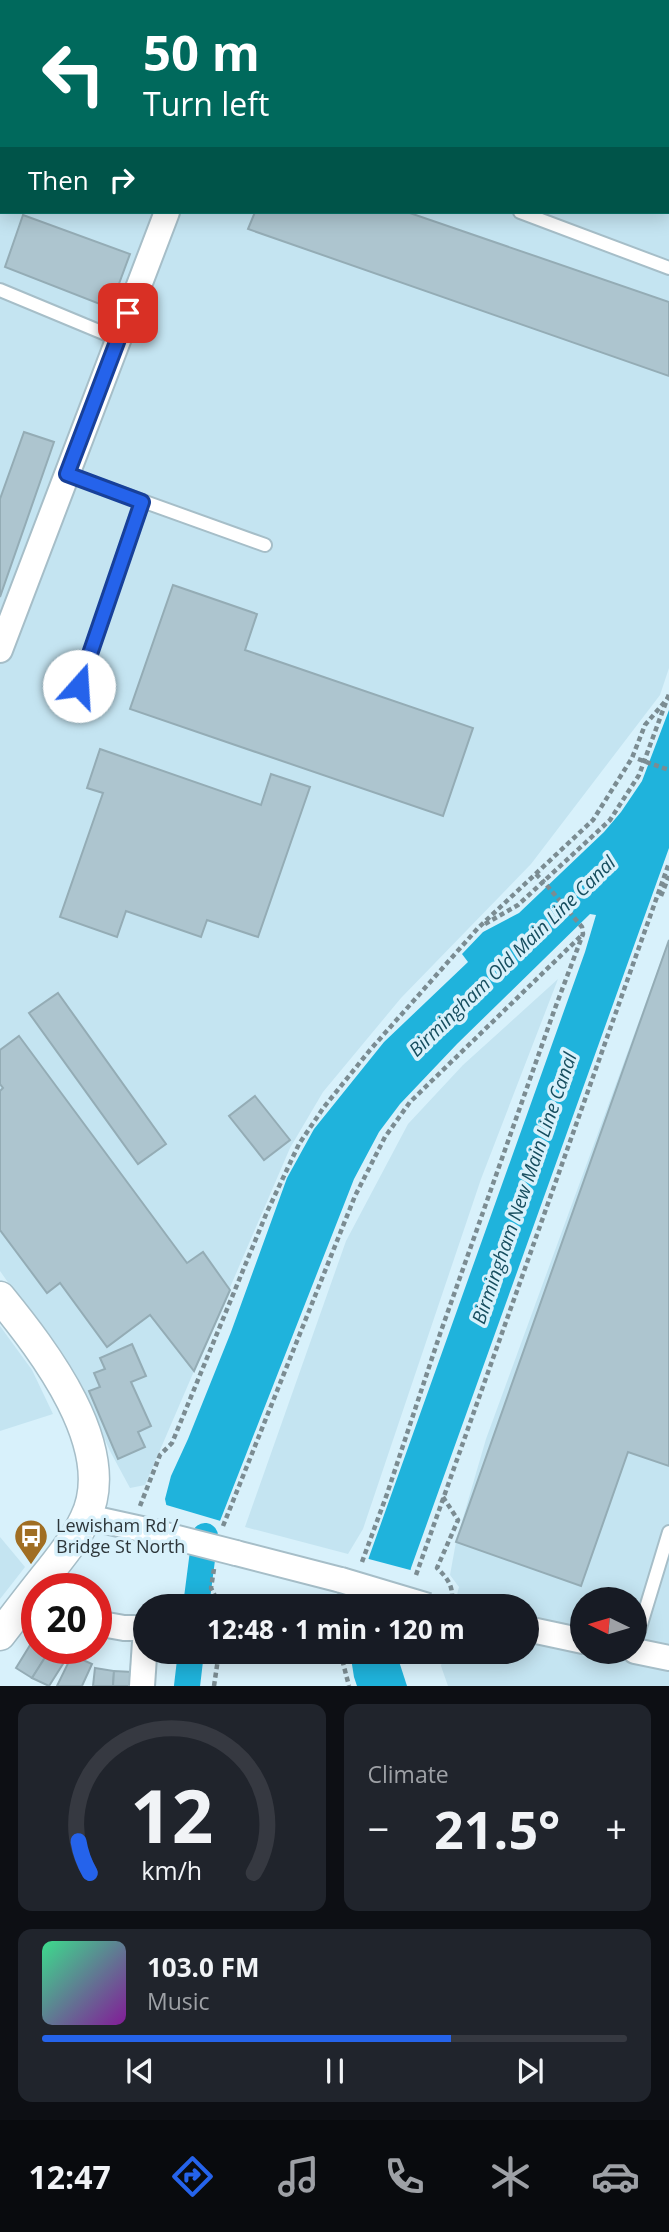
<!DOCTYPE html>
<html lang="en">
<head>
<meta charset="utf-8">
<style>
	body { margin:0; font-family:"Open Sans",sans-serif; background:#20242c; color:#f1f3f6; height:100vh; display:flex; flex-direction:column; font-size:26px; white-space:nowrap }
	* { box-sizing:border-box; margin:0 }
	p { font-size:23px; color:#9ea1a6 }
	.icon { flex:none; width:38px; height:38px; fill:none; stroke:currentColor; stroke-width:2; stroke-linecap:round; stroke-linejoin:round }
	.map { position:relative; height:1686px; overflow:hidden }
	.drawer { display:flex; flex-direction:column; gap:18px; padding:18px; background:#0d0f14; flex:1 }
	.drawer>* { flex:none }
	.guide { position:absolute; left:0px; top:0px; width:670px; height:214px; box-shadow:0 4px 18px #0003; background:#00695c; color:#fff; overflow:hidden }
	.needle { width:46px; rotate:275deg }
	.controls { position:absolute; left:570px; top:1587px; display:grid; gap:14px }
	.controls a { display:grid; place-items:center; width:77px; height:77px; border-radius:50%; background:#171b24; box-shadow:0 4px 18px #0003; font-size:35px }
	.speed { position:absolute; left:21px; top:1573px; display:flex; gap:14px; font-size:35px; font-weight:700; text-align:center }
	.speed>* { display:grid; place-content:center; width:91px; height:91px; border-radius:50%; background:#171b24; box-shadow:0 4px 18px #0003; line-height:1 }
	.speed .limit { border:10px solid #d22; background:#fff; color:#111 }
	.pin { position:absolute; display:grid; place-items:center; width:60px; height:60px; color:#fff; margin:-30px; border-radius:14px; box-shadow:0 4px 10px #0006 }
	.me { position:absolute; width:77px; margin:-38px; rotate:19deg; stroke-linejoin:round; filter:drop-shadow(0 0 5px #0008) }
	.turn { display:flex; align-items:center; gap:24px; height:147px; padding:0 28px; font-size:32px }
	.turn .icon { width:91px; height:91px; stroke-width:2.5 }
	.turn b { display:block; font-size:49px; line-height:60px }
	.then { display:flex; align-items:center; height:66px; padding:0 28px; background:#0003; gap:14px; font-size:26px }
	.big { font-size:52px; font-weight:700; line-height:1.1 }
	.drawer .tile { flex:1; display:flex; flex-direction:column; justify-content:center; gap:10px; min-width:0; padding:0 24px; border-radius:14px; background:#20242c }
	.drawer .dial { align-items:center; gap:0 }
	.dial svg { height:182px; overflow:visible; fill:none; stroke:#363941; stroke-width:7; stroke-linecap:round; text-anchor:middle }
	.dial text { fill:#f1f3f6; stroke:none }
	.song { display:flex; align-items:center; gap:21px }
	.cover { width:84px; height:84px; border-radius:10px; background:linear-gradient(135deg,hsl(150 70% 55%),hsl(290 70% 35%)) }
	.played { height:7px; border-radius:4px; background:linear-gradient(90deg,#2563eb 70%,#363941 70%) }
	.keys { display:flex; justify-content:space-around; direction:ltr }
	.heat { display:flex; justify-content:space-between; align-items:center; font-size:38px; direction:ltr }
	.drawer .tiles { flex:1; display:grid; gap:18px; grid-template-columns:1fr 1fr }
	.tile:last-child { grid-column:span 2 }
	.trip { position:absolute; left:133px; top:1594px; width:406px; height:70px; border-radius:35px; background:#171b24; box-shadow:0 4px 18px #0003; font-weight:700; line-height:70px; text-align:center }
	.tab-bar { display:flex; height:112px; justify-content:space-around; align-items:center; background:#090b0e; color:#9ea1a6 }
	.tab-bar .icon { width:49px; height:49px }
	.tab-bar .current { color:#2563eb }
	.tab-bar b { font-size:32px; color:#f1f3f6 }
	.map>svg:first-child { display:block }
</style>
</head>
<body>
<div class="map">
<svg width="669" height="1686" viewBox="0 0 669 1686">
	<rect width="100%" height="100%" fill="#d8f1fb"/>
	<g fill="#c4e4f1" fill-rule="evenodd">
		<path d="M0 0H669V668L660 695 531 864 401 998 323 1092 290 1148 145 1485 130 1488 110 1451 81 1386 0 1271ZM2 2H668V212H2Z"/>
		<path d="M669 939V1686H448L441 1666 444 1652H527V1606H454L459 1587 450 1575 456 1542 486 1439ZM583 1600H635V1652H583Z"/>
		<polygon points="558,979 481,1179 363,1529 348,1554 245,1527 346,1241 408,1124 463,1065"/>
		<polygon points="0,1326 32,1370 53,1414 0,1431"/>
		<polygon points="0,1537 25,1567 0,1599"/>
	</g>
	<g fill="#1fb3dc">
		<polygon points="669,710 669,848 411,1568 402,1606 355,1606 369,1557 585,952 596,915 590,914 457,1044 400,1104 379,1132 354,1179 200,1572 185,1523 167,1508 165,1499 171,1476 188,1439 231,1332 287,1178 314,1129 384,1042 468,962 462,954 483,932 519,913 604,832 621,812 642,781"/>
		<polygon points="350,1652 396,1652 407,1686 357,1686 354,1677"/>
	</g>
	<g fill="#d8f1fb">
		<polygon points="163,1504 224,1522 204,1573 196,1571 182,1525 165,1511"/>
		<polygon points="365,1558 414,1571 406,1606 352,1606"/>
	</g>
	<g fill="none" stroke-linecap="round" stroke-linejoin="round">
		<g stroke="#1fb3dc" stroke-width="26">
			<polyline points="196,1606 205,1536"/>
			<polyline points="187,1686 191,1652"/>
		</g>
	</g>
	<g fill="#adc5cf" stroke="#94acb5" stroke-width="2">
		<polygon points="0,0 97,0 101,2 2,2 2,163 0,162"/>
		<polygon points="578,0 669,0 669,46 668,2 577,2"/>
		<polygon points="255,212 407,212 669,302 669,376 248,229"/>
		<polygon points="23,215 130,254 110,308 5,267"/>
		<polygon points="24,432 54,442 0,597 0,499"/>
		<polygon points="173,585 257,614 245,650 473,728 443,816 130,709"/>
		<polygon points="100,749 261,805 271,774 310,787 258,937 207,920 201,937 126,911 117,937 60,917 103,793 87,788"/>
		<polygon points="669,940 669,1466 628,1452 581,1586 456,1542"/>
		<polygon points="58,993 166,1144 138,1164 29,1013"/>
		<polygon points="19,1036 187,1263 203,1252 230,1290 194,1371 150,1315 107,1347 60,1283 47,1293 0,1230 0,1091 3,1088 0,1084 0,1050"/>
		<polygon points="255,1096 290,1140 264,1160 229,1116"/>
		<polygon points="132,1344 146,1376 131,1382 151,1426 138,1432 145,1447 118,1459 89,1391 100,1387 94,1373 105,1369 100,1358"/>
		<polygon points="35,1637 37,1638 37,1648 51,1648 32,1678 16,1668"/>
		<polygon points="51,1648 68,1656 49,1686 32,1678"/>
		<polygon points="72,1655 92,1664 82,1686 57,1686"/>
		<polygon points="95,1668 114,1671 113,1686 93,1686"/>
		<polygon points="114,1671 132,1672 131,1686 113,1686"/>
	</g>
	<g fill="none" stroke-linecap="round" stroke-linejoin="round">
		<g stroke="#a6bec8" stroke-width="16">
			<g id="service">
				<polyline points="131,0 135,2"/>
				<polyline points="413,2 414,0"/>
				<polyline points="471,2 472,0"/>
				<polyline points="520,212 669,268"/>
				<polyline points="0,290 118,339"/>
				<polyline points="67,474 265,545"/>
				<polyline points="79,686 142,501"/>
				<polyline points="635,1644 669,1532"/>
			</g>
		</g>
		<g stroke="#a6bec8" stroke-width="28">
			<g id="minor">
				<polyline points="245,2 246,0"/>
				<polyline points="0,650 167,212"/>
				<polyline points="87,1517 146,1530"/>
				<polyline points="236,1553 341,1580"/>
				<polyline points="96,1623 124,1628 145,1628"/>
				<polyline points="527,1629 583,1641"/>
				<polyline points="635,1651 669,1658"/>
				<polyline points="142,1686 145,1642"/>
			</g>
		</g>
		<g stroke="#a6bec8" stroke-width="33">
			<path id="tertiary" d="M0 1297C43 1350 120 1448 85 1519 76 1539 62 1555 49 1572 32 1593 16 1614 0 1635"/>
		</g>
		<g stroke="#7b8c92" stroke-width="4.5" stroke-dasharray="5 3.5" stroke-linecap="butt">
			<polyline points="661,896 669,876"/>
			<polyline points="485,924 518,905 610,820 639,775 669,694"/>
			<path d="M443 1497 458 1520 437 1568C447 1578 453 1585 452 1599"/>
			<polyline points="140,1506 160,1455 172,1443 267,1212 299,1144 324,1107 370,1050 478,928 593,820 632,758 645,725 668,698"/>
			<polyline points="223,1526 355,1196 385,1137 410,1102 583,934"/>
			<polyline points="362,1562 387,1494 440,1334 554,1011 583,934 582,927 544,882"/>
			<polyline points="214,1569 211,1588 220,1606"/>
			<polyline points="416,1575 669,863"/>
			<polyline points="343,1652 342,1659 349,1686"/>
			<polyline points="214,1686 219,1652"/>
		</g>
		<use href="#service" stroke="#fff" stroke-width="12"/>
		<use href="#minor" stroke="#fff" stroke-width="24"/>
		<use href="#tertiary" stroke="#fff" stroke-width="30"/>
		<g stroke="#a6bec8" stroke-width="28" stroke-linecap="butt">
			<g id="minor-bridge">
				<polyline points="146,1530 236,1553"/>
				<polyline points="341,1580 428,1606"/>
			</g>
		</g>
		<g stroke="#7b8c92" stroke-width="4.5" stroke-dasharray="5 3.5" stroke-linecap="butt">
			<polyline points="638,759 669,770"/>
			<polyline points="536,874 544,882"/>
		</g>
		<use href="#minor-bridge" stroke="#fff" stroke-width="24"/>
	</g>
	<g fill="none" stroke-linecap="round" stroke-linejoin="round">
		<g stroke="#184099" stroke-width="18">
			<polyline id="route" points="79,686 142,502 67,474 128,313"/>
		</g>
		<use href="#route" stroke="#2563eb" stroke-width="12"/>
	</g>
	<defs>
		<g id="bus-pin" transform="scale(1.75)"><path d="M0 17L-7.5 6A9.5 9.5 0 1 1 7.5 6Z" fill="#a06e23" stroke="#d8f1fb"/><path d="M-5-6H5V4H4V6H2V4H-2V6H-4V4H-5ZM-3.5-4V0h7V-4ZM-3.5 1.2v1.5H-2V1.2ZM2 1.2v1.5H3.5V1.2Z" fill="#fff"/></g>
	</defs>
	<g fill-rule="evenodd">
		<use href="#bus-pin" x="31" y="1536"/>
	</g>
	<g text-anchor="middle" stroke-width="7" stroke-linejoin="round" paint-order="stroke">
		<g font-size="18" fill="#2d363a" stroke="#d8f1fb" text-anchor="start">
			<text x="56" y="1532">Lewisham Rd /<tspan x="56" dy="21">Bridge St North</tspan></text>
		</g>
		<g font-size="19" font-style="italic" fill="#174e5f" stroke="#d8f1fb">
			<text transform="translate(512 956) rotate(-44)" y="7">Birmingham Old Main Line Canal</text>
			<text transform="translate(524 1188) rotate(-71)" y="7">Birmingham New Main Line Canal</text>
		</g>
	</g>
</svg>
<div class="controls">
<a><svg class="needle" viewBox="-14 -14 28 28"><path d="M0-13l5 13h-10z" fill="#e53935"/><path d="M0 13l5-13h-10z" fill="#9ea1a6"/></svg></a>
</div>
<div class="speed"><div class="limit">20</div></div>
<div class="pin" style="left:128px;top:313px;background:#d93025"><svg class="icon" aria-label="arrive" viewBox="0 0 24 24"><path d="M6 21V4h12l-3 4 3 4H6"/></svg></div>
<svg class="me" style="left:79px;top:686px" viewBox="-20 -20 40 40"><circle r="19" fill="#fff"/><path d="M0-13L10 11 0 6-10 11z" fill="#2563eb"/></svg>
<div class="trip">12:48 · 1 min · 120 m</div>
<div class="guide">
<div class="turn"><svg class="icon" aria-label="left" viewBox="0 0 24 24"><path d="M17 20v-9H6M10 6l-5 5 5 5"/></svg><div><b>50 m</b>Turn left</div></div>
<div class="then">Then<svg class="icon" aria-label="right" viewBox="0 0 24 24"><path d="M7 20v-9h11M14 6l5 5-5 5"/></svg></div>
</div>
</div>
<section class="drawer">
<div class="tiles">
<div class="tile dial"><svg viewBox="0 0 100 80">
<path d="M14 69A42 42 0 1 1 86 69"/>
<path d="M14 69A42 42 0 0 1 9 55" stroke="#2563eb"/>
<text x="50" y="56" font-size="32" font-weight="700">12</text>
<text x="50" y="72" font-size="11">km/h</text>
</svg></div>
<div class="tile"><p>Climate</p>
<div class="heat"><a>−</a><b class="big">21.5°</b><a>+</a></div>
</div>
<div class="tile">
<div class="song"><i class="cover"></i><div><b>103.0 FM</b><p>Music</p></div></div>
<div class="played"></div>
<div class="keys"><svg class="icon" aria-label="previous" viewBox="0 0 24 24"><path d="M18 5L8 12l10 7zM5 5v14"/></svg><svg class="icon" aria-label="pause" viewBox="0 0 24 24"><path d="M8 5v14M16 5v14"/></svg><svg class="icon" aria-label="next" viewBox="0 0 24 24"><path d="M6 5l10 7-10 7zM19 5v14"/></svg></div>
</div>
</div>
</section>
<nav class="tab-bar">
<b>12:47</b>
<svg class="icon current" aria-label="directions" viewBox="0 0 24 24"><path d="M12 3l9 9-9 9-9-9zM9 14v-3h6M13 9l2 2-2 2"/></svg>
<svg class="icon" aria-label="music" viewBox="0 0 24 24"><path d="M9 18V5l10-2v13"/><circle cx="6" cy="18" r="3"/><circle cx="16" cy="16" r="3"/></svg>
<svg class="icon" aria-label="phone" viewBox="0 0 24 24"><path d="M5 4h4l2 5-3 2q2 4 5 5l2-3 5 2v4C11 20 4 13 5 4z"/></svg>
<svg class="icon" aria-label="climate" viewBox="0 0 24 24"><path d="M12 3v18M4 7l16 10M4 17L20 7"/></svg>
<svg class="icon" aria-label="car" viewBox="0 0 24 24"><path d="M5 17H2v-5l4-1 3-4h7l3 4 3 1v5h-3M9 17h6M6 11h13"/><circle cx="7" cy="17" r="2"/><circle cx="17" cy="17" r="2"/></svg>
</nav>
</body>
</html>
